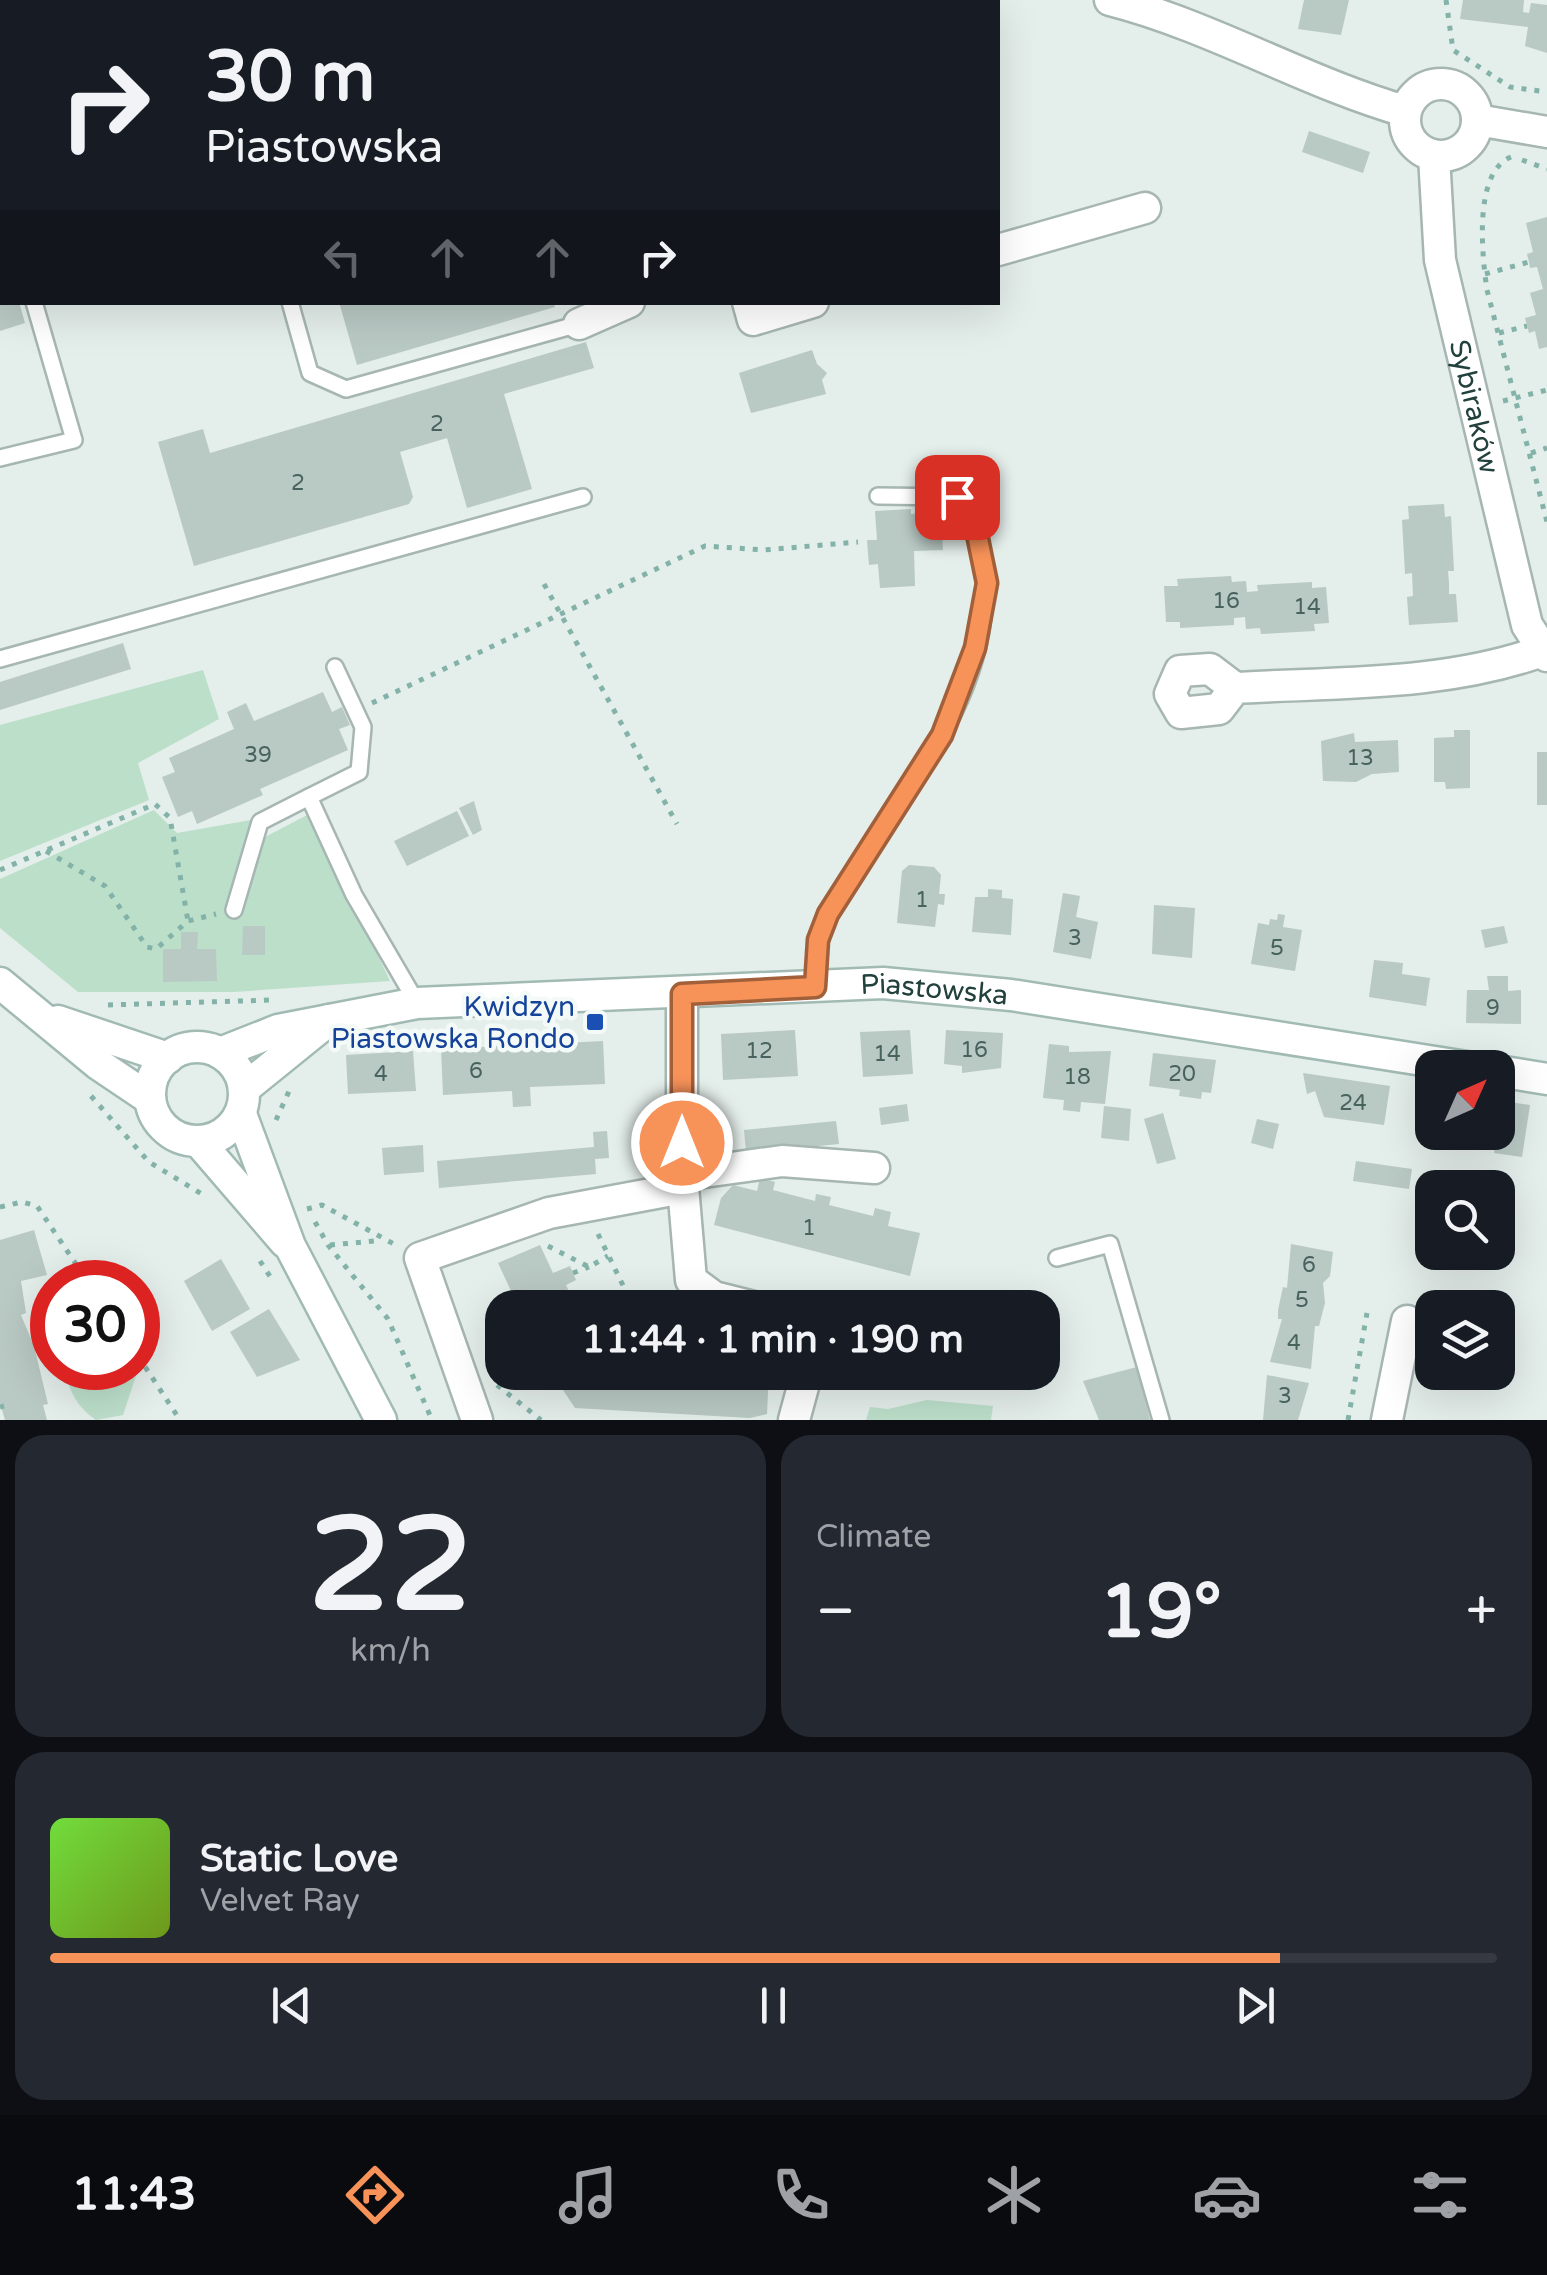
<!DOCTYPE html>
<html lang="en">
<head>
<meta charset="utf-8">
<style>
	body { margin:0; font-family:"Varela Round",sans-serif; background:#242831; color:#f1f3f6; height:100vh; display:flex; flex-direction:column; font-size:38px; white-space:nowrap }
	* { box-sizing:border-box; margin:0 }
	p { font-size:32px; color:#9ea1a6 }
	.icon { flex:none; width:55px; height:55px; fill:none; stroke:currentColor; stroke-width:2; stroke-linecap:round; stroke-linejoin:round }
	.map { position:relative; height:1420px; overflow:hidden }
	.details { display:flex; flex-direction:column; gap:15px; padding:15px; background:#0d0f14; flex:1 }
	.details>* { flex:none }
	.hud { position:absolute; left:0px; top:0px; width:1000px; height:305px; box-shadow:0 10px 40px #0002; background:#171b24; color:#f1f3f6; overflow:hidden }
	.needle { width:65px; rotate:45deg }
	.fabs { position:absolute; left:1415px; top:1050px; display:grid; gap:20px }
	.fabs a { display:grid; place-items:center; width:100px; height:100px; border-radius:20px; background:#171b24; box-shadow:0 10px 40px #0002; font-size:50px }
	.speed { position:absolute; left:30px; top:1260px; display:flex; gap:20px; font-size:50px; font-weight:700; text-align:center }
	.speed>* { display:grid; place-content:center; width:130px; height:130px; border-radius:50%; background:#171b24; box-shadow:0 10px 40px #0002; line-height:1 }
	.speed .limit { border:15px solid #d22; background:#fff; color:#111 }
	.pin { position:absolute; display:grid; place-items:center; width:85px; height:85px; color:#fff; margin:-42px; border-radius:20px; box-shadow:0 5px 15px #0006 }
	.me { position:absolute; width:110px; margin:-55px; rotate:0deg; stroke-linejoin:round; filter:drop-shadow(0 0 8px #0008) }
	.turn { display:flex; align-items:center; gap:35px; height:210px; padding:0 40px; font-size:45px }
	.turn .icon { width:130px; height:130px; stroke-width:2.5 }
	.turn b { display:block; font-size:70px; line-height:85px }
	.lanes { display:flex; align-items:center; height:95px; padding:0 40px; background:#0003; justify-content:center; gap:50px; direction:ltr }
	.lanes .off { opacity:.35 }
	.big { font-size:75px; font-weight:800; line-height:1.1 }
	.details .widget { flex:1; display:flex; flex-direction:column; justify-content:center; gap:15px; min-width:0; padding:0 35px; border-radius:30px; background:#242831 }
	.details .dial { align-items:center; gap:0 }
	.dial b { font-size:130px; line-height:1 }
	.song { display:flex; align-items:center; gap:30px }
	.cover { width:120px; height:120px; border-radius:15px; background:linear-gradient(135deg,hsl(100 70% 55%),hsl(80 70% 35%)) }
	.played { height:10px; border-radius:5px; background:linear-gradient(90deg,#f79259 85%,#363941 85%) }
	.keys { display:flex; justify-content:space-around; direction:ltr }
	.heat { display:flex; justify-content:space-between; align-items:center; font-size:55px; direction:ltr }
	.details .tiles { flex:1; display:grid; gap:15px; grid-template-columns:1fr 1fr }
	.widget:last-child { grid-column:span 2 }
	.trip { position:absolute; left:485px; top:1290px; width:575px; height:100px; border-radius:30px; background:#171b24; box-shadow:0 10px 40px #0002; font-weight:800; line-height:100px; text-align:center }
	.tabs { display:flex; height:160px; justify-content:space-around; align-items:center; background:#090b0e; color:#9ea1a6 }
	.tabs .icon { width:70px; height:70px }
	.tabs .current { color:#f79259 }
	.tabs b { font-size:45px; color:#f1f3f6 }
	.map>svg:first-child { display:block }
</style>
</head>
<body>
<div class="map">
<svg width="1547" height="1420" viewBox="0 0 1547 1420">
	<rect width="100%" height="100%" fill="#e4eeea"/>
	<g fill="#bcdfca">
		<polygon points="203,670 219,719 138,763 149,800 0,861 0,725"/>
		<polygon points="154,810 177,833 251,820 265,837 311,813 390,981 234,992 78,992 0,928 0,879"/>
		<path d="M65 1368H132L136 1376 123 1415 96 1420C77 1407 68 1390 65 1368Z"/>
		<polygon points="927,1400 993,1406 991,1420 866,1420 870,1407 888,1409"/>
	</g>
	<g fill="#b9c9c4">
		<polygon points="1304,0 1349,0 1341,35 1298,29"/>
		<polygon points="1463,0 1524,0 1523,12 1529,13 1531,3 1547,5 1547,53 1525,46 1528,27 1460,19"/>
		<polygon points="1309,131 1370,152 1363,173 1302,152"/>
		<polygon points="1547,217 1547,347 1539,349 1535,331 1529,333 1525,318 1536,315 1530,293 1543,289 1537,267 1530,268 1529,262 1527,254 1533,252 1526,223"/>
		<polygon points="0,302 19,302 25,323 0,331"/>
		<polygon points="339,302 553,302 555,307 357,365"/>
		<polygon points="586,342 594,368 504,394 532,489 467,508 447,438 400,452 413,497 409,504 194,566 158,442 203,429 210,453"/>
		<polygon points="812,350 817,364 827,373 822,380 826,394 751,413 739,373"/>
		<polygon points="1444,504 1445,517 1451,516 1454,571 1448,571 1449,583 1449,594 1456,594 1458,622 1409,625 1407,597 1413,596 1412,573 1405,574 1402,520 1409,519 1408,506"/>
		<polygon points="911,509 911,514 941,512 943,550 914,551 915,586 880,588 878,564 869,565 867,540 877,540 875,511"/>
		<polygon points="1231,576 1232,582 1246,581 1247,592 1258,591 1257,585 1312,582 1312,588 1326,587 1329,623 1314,624 1315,631 1261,634 1260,628 1246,629 1245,617 1234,618 1234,625 1180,628 1180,622 1166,622 1164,586 1178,586 1177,579"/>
		<polygon points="123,643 131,669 0,710 0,682"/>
		<polygon points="323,692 332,712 342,707 350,725 339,729 348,750 260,789 263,795 197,824 192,811 178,817 162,777 175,772 169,758 234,729 227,712 246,703 254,721"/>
		<polygon points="1454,730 1470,730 1470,788 1446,789 1445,782 1434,782 1434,738 1454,737"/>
		<polygon points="1354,733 1355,742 1398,740 1399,772 1372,774 1356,782 1323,781 1321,741"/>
		<rect x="1537" y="752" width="10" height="53"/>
		<polygon points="474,801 482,830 473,835 459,808"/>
		<polygon points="457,811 469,836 407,866 394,841"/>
		<polygon points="909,865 934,867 941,875 939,894 945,894 944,905 938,904 935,927 897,923 902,871"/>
		<polygon points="988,889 1002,890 1002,898 1013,899 1011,935 972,932 975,897 988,897"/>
		<polygon points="1063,893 1080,896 1076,917 1098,922 1091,959 1053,952"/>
		<polygon points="1154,905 1195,908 1192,958 1152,954"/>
		<polygon points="1278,914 1285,915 1283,927 1302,930 1295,971 1251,964 1258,923 1269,925 1270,919 1277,920"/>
		<polygon points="243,926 265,926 265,955 242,955"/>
		<polygon points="1504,926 1508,943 1485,948 1481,930"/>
		<polygon points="181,932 198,932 197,949 216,949 217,981 163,982 163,949 181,949"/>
		<polygon points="1374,960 1403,963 1402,974 1430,978 1426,1006 1369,997"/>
		<polygon points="1487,976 1508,976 1508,991 1521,990 1521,1024 1466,1023 1467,990 1489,990"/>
		<polygon points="795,1030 798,1076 723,1080 721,1034"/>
		<polygon points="910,1030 913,1074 863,1077 860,1032"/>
		<polygon points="946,1030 1003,1033 1001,1068 962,1073 962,1066 944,1064"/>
		<polygon points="603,1041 605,1084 530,1087 531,1106 513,1107 512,1091 443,1095 441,1049"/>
		<polygon points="1049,1044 1069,1046 1069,1052 1111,1051 1105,1104 1081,1102 1080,1112 1063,1110 1064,1100 1043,1098"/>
		<polygon points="413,1051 416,1091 348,1094 346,1055"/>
		<polygon points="1153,1053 1216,1060 1211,1093 1202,1092 1201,1099 1179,1096 1180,1090 1149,1086"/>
		<polygon points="1303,1073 1390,1086 1384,1125 1324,1117 1315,1091 1307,1094"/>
		<polygon points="1503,1101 1530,1105 1522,1157 1494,1153"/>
		<polygon points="907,1104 909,1121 881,1125 879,1108"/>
		<polygon points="1104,1106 1131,1109 1129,1141 1101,1138"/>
		<polygon points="1163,1113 1176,1159 1157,1164 1144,1119"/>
		<polygon points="1257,1119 1279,1124 1273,1149 1251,1143"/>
		<polygon points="836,1121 839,1144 746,1153 744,1130"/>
		<polygon points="607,1131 609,1158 595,1159 596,1174 439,1188 437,1161 594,1147 593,1132"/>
		<polygon points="423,1145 424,1172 384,1175 382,1148"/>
		<polygon points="1356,1161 1412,1169 1409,1189 1353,1181"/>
		<polygon points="760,1178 775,1182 773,1190 815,1201 816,1194 831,1197 829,1205 873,1216 875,1208 891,1212 888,1226 920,1233 910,1276 714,1225 721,1198 733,1185 757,1191"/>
		<polygon points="34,1230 47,1275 21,1281 26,1313 21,1315 34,1346 48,1404 43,1405 47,1420 5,1420 0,1403 0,1240"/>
		<polygon points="1291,1244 1333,1252 1330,1276 1323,1283 1325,1303 1319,1326 1315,1326 1311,1369 1270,1362 1282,1319 1278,1319 1278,1310 1283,1287 1287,1288"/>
		<polygon points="540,1245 553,1273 570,1266 576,1280 566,1285 577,1308 519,1308 498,1263"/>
		<polygon points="221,1259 250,1309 212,1331 184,1281"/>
		<polygon points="269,1309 300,1360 257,1377 230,1332"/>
		<polygon points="1137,1367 1150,1420 1099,1420 1083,1381"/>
		<polygon points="551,1372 769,1372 767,1414 750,1418 575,1408"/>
		<polygon points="1267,1375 1309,1383 1298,1420 1263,1420"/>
	</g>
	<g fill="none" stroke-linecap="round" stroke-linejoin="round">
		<g stroke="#a6b6b2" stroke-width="20">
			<g id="lane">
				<polyline points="0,224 2,224"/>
				<polyline points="290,302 310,373 346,389 579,324"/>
				<polyline points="0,458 74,440 34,302"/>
				<polyline points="0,659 583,497"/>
				<polyline points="335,667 363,727 359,772 309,797 354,895 417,1003"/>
				<polyline points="234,910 260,822 309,797"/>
				<path d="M815 987 818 940 828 913C890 805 1009 687 980 550 975 528 974 513 957 497L878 496"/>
				<polyline points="1057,1258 1110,1244 1161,1420"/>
			</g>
		</g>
		<g stroke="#a6b6b2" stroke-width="35">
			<g id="street">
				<path d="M1110 0C1212 26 1304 82 1405 111"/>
				<polyline points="754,2 770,0"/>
				<circle cx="1441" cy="120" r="36"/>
				<polyline points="0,119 2,117"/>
				<polyline points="1477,120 1547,132"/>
				<path id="s1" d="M1434 156 1440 260 1527 625 1547 656"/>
				<polyline points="998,250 1145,208"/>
				<polyline points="748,302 753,320 813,302"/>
				<polyline points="579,324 629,302"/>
				<path d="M1235 688 1219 709 1181 713 1170 694 1180 671 1210 669 1235 688C1337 682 1445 686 1542 651"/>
				<polyline points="682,994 682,1175 691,1280 714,1297 758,1308"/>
				<polyline points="682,1175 782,1161 874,1168"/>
				<polyline points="477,1420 420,1258 549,1213 683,1188"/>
				<polyline points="794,1420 807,1372"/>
				<polyline points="1387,1420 1407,1321"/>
			</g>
		</g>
		<g stroke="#a1bab4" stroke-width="35">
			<g id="secondary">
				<polyline points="0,983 98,1064 150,1099"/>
				<polyline points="58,1021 168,1058"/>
				<circle cx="197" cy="1094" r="47"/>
				<path id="s2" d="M220 1053 278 1030 417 1003 883 983 1011 995 1473 1068"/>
				<polyline points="1498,1071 1547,1079"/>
				<polyline points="245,1088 329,1020"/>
				<polyline points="241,1114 290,1246 381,1420"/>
				<polyline points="199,1142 285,1242"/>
			</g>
		</g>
		<g stroke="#83b2a9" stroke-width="5" stroke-dasharray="5 8" stroke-linecap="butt">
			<polyline points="1446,0 1453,50 1510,87 1547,92"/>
			<path d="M1511 157C1473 172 1482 256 1487 290L1547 522"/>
			<polyline points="1522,160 1547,169"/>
			<polyline points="1485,274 1529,262"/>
			<polyline points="1499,333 1527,326"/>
			<polyline points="1503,401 1547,390"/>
			<polyline points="1531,453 1547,448"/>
			<polyline points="544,584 677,824"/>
			<polyline points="372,703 705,546 764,550 858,542"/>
			<polyline points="46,851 105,886 147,947 156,949 188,921 216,914"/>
			<polyline points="0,870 155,804 170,818 188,921"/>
			<polyline points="108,1005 272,1000"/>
			<polyline points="91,1096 149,1162 205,1196"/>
			<polyline points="276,1120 290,1089"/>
			<polyline points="0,1207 22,1202 37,1206 88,1282"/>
			<polyline points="307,1209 322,1205 394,1244"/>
			<polyline points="315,1222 328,1245 388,1319 432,1420"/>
			<polyline points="598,1234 634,1308"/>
			<polyline points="330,1245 375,1241 379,1236"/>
			<polyline points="548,1246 589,1267 608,1256"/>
			<polyline points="260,1261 273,1281"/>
			<polyline points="573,1273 589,1267"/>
			<polyline points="636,1308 666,1293"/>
			<polyline points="138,1356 180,1420"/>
			<polyline points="497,1385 541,1420"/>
			<polyline points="0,1407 4,1406"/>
			<polyline points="1348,1420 1367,1313"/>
		</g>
		<use href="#lane" stroke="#fff" stroke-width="15"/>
		<use href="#street" stroke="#fff" stroke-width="30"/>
		<use href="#secondary" stroke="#fff" stroke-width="30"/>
	</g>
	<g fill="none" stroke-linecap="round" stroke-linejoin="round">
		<g stroke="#a15f3a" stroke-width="25">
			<polyline id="route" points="682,1143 682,994 815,987 818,940 828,914 942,735 975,648 987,583 972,510 957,497"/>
		</g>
		<use href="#route" stroke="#f79259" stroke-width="18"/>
	</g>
	<rect fill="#1a4fb4" stroke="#f4faf8" stroke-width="4" x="585" y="1012" width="20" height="20" rx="5"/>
	<g text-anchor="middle" stroke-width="9" stroke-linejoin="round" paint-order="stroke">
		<g font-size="22" fill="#48625e">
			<text x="437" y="431">2</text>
			<text x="298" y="490">2</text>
			<text x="1226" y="608">16</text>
			<text x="1307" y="614">14</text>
			<text x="258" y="762">39</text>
			<text x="1360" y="765">13</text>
			<text x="922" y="907">1</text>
			<text x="1075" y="945">3</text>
			<text x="1277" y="955">5</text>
			<text x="1493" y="1015">9</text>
			<text x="974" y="1057">16</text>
			<text x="759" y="1058">12</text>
			<text x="887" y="1061">14</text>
			<text x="476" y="1078">6</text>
			<text x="381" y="1081">4</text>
			<text x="1182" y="1081">20</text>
			<text x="1077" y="1084">18</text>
			<text x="1353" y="1110">24</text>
			<text x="809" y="1235">1</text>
			<text x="1309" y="1272">6</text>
			<text x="1302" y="1307">5</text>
			<text x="1294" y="1350">4</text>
			<text x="1285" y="1403">3</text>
		</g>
		<g font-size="28" fill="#22403c" stroke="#f4faf8">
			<text dy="10" stroke="none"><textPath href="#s1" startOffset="255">Sybiraków</textPath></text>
			<text dy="10" stroke="none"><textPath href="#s2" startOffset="722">Piastowska</textPath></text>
		</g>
		<g font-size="28" fill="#164399" stroke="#f4faf8" text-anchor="end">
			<text x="575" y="1016">Kwidzyn<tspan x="575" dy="32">Piastowska Rondo</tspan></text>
		</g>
	</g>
</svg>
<div class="fabs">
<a><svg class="needle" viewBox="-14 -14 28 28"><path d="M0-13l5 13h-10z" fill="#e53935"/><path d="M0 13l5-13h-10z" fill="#9ea1a6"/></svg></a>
<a><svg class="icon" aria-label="search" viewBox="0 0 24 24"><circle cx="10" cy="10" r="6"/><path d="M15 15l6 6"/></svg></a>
<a><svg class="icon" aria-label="layers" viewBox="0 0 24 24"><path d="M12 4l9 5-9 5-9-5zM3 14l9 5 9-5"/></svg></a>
</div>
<div class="speed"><div class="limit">30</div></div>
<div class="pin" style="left:957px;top:497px;background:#d93025"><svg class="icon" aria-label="arrive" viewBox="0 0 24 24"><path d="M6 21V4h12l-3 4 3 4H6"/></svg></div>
<svg class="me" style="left:682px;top:1143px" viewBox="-20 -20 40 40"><circle r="17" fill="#f79259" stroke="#fff" stroke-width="3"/><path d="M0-11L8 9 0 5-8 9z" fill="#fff"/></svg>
<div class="trip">11:44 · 1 min · 190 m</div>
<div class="hud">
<div class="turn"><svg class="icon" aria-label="right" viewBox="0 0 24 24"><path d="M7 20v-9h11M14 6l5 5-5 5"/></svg><div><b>30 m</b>Piastowska</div></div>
<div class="lanes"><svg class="icon off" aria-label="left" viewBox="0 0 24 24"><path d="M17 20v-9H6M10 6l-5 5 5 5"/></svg><svg class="icon off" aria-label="ahead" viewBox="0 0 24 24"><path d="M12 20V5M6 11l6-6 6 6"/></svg><svg class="icon off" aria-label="ahead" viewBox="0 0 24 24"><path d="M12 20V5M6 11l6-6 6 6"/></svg><svg class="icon" aria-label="right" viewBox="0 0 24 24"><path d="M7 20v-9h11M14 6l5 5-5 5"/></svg></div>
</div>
</div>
<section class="details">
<div class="tiles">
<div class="widget dial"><b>22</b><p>km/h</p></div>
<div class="widget"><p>Climate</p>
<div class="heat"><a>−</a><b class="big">19°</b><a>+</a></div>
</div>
<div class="widget">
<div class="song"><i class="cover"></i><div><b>Static Love</b><p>Velvet Ray</p></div></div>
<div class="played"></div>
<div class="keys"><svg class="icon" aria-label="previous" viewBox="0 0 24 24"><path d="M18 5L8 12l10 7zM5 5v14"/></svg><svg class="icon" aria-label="pause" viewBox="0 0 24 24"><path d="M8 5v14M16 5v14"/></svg><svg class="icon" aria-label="next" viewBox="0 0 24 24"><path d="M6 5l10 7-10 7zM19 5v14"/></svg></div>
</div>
</div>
</section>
<nav class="tabs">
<b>11:43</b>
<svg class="icon current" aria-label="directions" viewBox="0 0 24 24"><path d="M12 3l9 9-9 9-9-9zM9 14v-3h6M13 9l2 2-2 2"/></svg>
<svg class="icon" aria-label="music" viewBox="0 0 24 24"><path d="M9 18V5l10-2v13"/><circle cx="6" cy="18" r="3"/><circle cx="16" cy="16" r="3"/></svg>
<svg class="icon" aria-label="phone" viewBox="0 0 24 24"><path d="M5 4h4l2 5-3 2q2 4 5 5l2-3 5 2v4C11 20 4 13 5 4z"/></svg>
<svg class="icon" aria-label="climate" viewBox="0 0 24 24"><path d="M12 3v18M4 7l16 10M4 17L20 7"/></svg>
<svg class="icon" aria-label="car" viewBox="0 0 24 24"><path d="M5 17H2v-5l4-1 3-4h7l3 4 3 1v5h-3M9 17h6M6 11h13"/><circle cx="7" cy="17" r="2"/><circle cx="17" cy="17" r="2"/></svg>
<svg class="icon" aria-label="filters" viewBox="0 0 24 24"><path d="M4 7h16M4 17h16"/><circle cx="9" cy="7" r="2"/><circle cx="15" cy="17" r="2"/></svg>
</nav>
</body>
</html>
